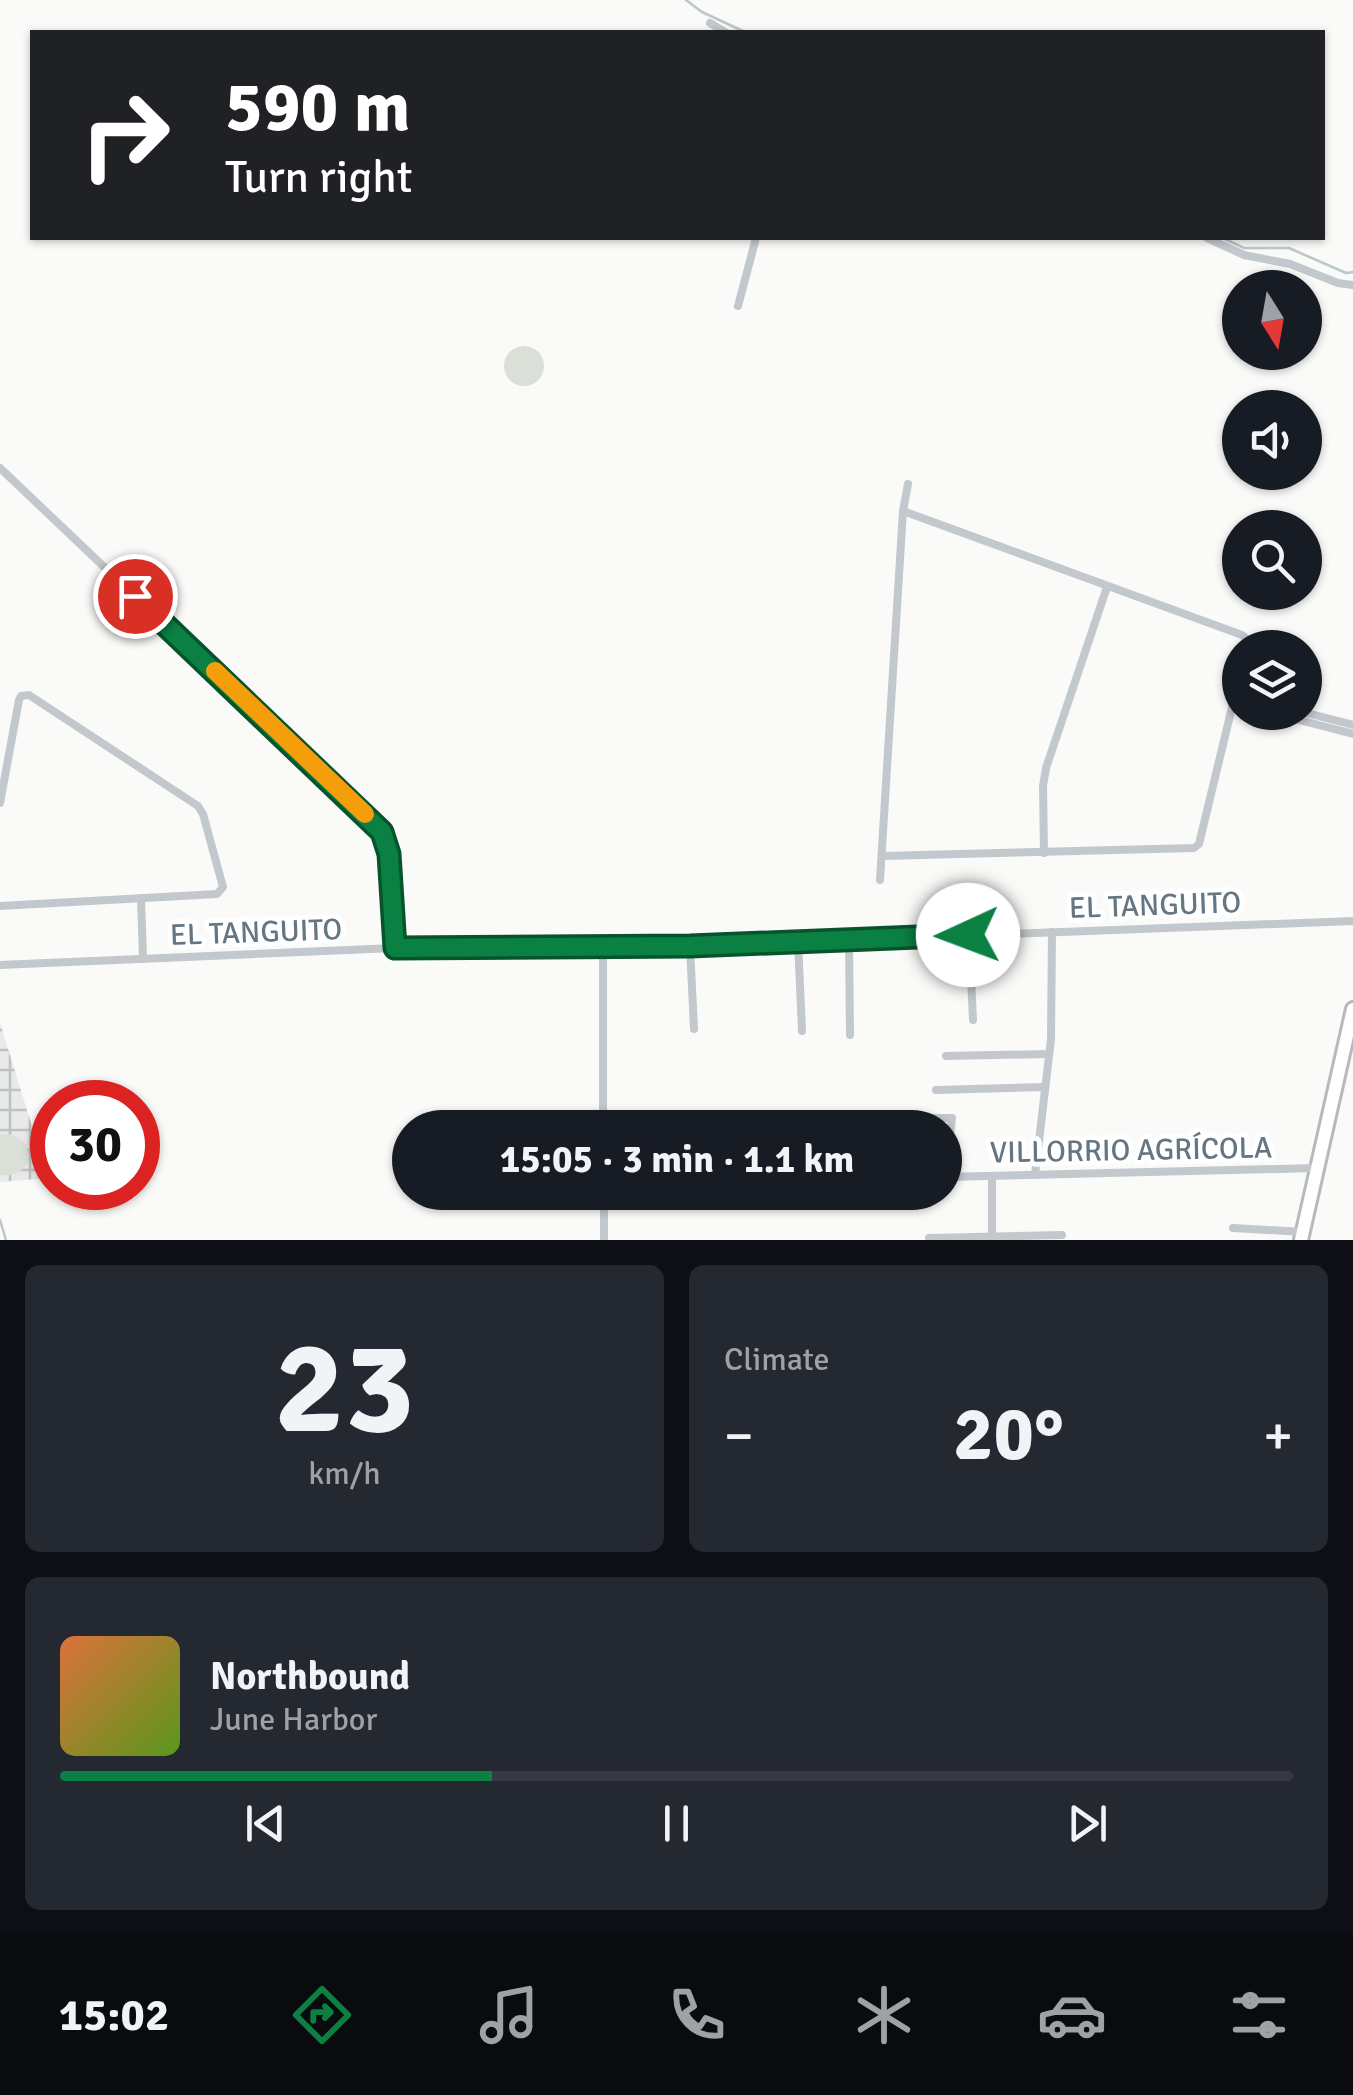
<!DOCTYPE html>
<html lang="en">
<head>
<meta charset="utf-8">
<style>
	body { margin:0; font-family:Signika,sans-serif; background:#242831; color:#f1f3f6; height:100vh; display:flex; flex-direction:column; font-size:38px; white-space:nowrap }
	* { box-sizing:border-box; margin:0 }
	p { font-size:32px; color:#9ea1a6 }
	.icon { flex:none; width:55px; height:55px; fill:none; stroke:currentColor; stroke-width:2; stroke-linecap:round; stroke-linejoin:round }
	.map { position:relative; height:1240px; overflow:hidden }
	.panel { display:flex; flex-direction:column; gap:25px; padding:25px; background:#0d0f14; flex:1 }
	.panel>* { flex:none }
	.top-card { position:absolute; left:30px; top:30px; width:1295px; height:210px; border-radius:0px; box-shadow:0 2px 8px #0004; background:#202124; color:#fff; overflow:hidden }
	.needle { width:65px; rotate:169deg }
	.fabs { position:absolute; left:1222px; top:270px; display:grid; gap:20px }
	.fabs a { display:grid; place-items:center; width:100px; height:100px; border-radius:50%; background:#171b24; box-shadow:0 2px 8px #0004; font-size:50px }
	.speed { position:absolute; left:30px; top:1080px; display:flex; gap:20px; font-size:50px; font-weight:700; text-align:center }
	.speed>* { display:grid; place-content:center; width:130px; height:130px; border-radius:50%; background:#171b24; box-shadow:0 2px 8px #0004; line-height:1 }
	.speed .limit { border:15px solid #d22; background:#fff; color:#111 }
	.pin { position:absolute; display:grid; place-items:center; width:85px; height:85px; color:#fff; margin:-42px; border:5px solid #fff; border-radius:50%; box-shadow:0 2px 10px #0007 }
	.me { position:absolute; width:110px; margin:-55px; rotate:268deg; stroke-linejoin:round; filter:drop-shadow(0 0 8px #0008) }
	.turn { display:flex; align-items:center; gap:35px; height:210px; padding:0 30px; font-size:45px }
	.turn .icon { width:130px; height:130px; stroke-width:2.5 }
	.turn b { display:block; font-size:70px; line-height:85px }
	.big { font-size:75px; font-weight:700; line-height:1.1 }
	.panel .widget { flex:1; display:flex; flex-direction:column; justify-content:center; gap:15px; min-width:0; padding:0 35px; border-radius:15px; background:#242831 }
	.panel .dial { align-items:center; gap:0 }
	.dial b { font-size:130px; line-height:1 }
	.song { display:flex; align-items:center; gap:30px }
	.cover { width:120px; height:120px; border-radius:15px; background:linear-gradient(135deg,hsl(20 70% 55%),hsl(90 70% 35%)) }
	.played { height:10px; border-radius:5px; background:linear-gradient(90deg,#0b8043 35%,#363941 35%) }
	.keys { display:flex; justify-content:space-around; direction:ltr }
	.heat { display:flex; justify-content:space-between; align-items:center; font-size:55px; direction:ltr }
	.panel .tiles { flex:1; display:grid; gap:25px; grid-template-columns:1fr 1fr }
	.widget:last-child { grid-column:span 2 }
	.trip { position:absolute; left:392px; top:1110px; width:570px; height:100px; border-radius:50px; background:#171b24; box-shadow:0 2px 8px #0004; font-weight:700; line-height:100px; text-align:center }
	.tab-bar { display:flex; height:160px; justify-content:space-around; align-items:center; background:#090b0e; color:#9ea1a6 }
	.tab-bar .icon { width:70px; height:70px }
	.tab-bar .current { color:#0b8043 }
	.tab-bar b { font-size:45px; color:#f1f3f6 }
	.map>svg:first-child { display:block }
</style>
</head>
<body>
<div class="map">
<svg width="1353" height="1240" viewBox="0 0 1353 1240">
	<defs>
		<pattern id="industrial-grid" width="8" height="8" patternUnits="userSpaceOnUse" patternTransform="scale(2.5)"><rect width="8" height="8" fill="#e8e9e9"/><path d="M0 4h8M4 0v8" fill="none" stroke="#c0c1c2"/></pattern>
	</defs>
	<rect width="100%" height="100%" fill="#fafaf8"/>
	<polygon fill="url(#industrial-grid)" points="0,1023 48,1178 0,1182"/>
	<g fill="#dadfd7">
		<circle cx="524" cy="366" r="20"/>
		<path d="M8 1134C40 1141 33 1179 0 1175V1135Z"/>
	</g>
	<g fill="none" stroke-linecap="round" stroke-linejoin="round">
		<g stroke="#bbc7cb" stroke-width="2.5">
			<polyline points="686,0 702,12 745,32"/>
			<polyline points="1223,238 1244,248 1289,248 1346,273 1353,272"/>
			<polyline points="0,1220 6,1240"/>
		</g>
		<g stroke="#b5babe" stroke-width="18">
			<polyline id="primary" points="1301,1240 1353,1009"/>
		</g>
		<g stroke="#c3c8cc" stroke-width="8">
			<polyline points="710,23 725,32"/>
			<polyline points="1207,238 1244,255 1290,264 1338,283 1353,285"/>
			<polyline points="738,306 756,238"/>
			<polyline points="0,468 379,828 385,835 388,848 395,948"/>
			<polyline points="903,511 1242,635 1247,639 1247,648"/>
			<polyline points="1269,712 1353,734"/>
			<polyline points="1303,712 1353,725"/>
			<polyline points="0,803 19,700 21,696 29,695 198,806 203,814 223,887 217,894 0,906"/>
			<polyline points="1044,853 1043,786 1046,768 1107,587"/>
			<polyline points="882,856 1194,848 1199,844 1240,674"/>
			<polyline points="880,880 903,511 908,484"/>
			<polyline points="141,898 143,959"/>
			<polyline points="969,935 973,1020"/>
			<polyline points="849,939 850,1035"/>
			<polyline points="798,941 802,1031"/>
			<polyline points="690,946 694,1029"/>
			<polyline points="603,947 603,1128"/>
			<polyline points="0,965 395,948 690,946 1353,921"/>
			<polyline points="946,1056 1049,1054"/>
			<polyline points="936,1090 1045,1087"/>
			<polyline points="926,1118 952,1118 945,1177"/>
			<polyline points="1035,1175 1051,1039 1052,932"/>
			<polyline points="992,1176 992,1236"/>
			<polyline points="945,1177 1317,1168"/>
			<polyline points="604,1192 604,1240"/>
			<polyline points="1233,1228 1303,1232"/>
			<polyline points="929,1238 1062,1235"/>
		</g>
		<use href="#primary" stroke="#fff" stroke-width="12"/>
	</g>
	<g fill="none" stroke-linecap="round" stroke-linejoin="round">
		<g stroke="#07532c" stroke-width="25">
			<polyline id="route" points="135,596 382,832 389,854 395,948 690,946 968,935"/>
		</g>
		<use href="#route" stroke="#0b8043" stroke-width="18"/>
		<polyline stroke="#f59e0b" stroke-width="18" points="215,671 365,814"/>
	</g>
	<g text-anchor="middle" stroke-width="10" stroke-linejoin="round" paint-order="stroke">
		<g font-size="30" fill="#657683" stroke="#fff">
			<text transform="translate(1155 905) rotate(-2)" y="10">EL TANGUITO</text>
			<text transform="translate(256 932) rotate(-2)" y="10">EL TANGUITO</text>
			<text transform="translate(1131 1150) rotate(-1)" y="10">VILLORRIO AGRÍCOLA</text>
		</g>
	</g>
</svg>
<div class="fabs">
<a><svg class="needle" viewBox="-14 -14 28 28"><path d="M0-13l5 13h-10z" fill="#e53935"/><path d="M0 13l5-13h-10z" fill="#9ea1a6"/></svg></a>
<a><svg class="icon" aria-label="sound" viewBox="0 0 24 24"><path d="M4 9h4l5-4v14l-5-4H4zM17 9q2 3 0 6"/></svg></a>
<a><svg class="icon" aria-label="search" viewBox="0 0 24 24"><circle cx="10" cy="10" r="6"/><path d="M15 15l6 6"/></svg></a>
<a><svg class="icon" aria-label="layers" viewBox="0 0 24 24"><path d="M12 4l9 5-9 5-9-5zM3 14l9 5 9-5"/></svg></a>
</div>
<div class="speed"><div class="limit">30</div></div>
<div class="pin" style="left:135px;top:596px;background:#d93025"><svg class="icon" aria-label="arrive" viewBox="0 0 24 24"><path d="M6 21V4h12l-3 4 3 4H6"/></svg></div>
<svg class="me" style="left:968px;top:935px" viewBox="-20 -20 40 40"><circle r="19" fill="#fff"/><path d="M0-13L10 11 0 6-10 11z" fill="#0b8043"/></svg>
<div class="trip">15:05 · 3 min · 1.1 km</div>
<div class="top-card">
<div class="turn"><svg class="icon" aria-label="right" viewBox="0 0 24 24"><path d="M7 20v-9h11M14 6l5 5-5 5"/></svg><div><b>590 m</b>Turn right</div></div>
</div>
</div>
<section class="panel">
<div class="tiles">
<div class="widget dial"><b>23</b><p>km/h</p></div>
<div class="widget"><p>Climate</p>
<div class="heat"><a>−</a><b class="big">20°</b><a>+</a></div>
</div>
<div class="widget">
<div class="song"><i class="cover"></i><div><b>Northbound</b><p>June Harbor</p></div></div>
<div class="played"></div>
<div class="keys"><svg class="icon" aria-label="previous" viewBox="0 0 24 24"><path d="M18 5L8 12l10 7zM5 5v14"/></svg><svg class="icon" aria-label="pause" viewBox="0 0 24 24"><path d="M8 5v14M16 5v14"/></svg><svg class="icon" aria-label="next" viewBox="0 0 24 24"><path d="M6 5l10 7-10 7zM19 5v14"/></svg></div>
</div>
</div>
</section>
<nav class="tab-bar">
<b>15:02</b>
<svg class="icon current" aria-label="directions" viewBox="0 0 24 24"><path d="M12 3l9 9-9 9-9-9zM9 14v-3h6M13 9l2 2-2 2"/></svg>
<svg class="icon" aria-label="music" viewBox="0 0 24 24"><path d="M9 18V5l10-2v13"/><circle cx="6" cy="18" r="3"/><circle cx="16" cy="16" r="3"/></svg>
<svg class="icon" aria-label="phone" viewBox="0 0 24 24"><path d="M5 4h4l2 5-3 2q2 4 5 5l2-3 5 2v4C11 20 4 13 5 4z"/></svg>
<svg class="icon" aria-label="climate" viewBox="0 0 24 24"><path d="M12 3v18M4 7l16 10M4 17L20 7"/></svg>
<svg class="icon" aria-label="car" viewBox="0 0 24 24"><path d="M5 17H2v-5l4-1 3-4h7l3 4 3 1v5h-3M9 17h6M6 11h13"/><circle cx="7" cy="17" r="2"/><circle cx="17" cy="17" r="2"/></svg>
<svg class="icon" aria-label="filters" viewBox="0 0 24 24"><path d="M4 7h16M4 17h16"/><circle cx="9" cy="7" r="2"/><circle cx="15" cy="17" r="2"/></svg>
</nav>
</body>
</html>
